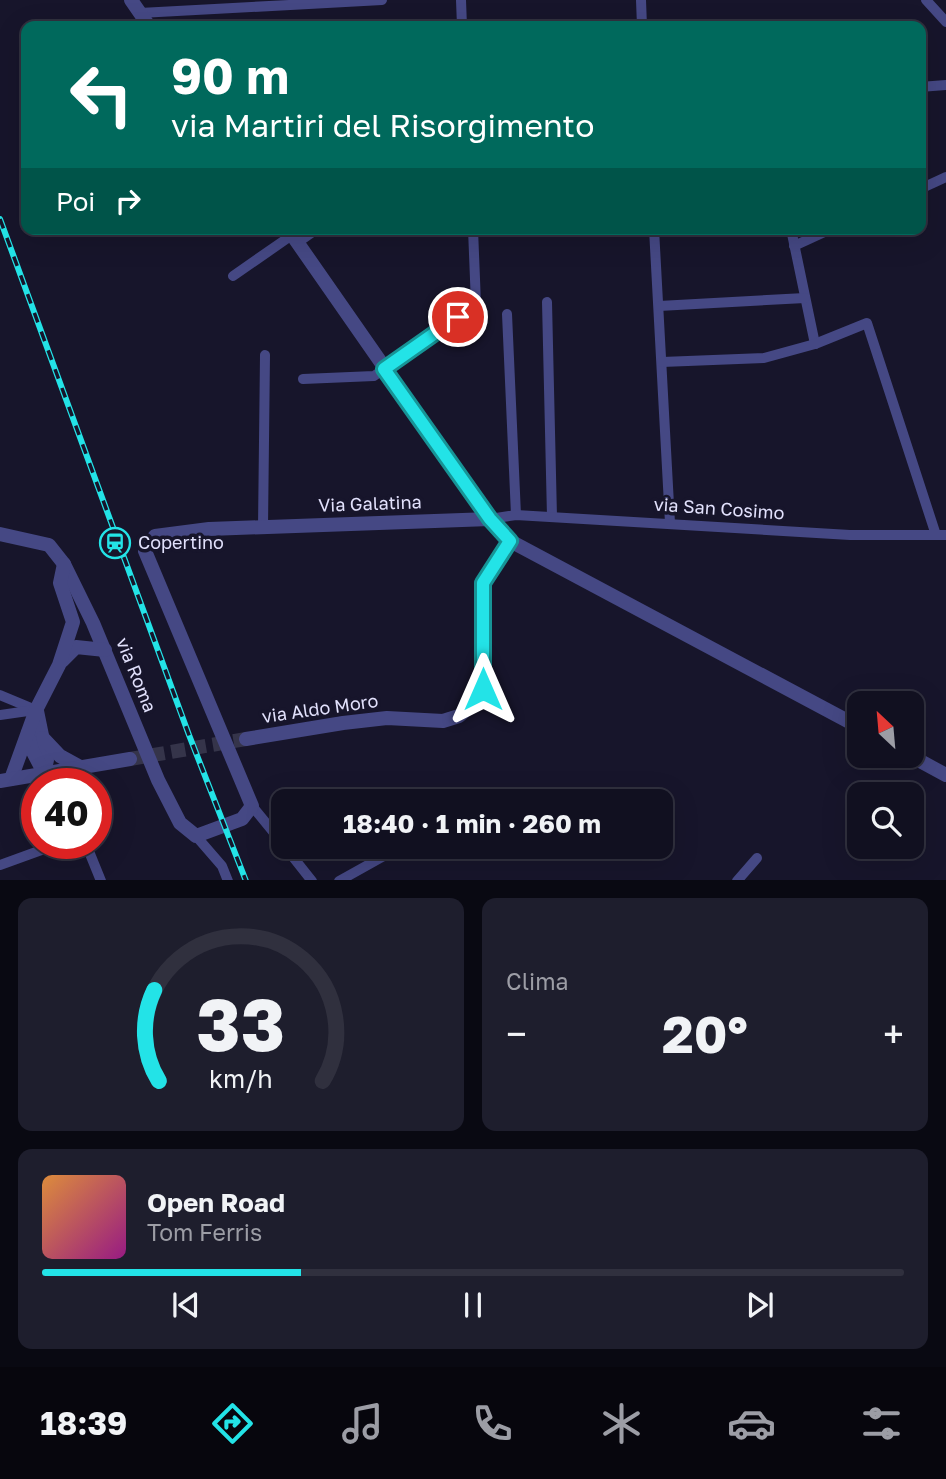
<!DOCTYPE html>
<html lang="it">
<head>
<meta charset="utf-8">
<style>
	body { margin:0; font-family:"Golos Text",sans-serif; background:#1e1e2d; color:#f1f3f6; height:100vh; display:flex; flex-direction:column; font-size:26px; white-space:nowrap }
	* { box-sizing:border-box; margin:0 }
	p { font-size:23px; color:#9c9da5 }
	.icon { flex:none; width:38px; height:38px; fill:none; stroke:currentColor; stroke-width:2; stroke-linecap:round; stroke-linejoin:round }
	.map { position:relative; height:880px; overflow:hidden }
	.details { display:flex; flex-direction:column; gap:18px; padding:18px; background:#090912; flex:1 }
	.details>* { flex:none }
	.banner { position:absolute; left:21px; top:21px; width:905px; height:214px; border-radius:14px; box-shadow:0 7px 28px #0002,0 0 0 2px #30303e; background:#00695c; color:#fff; overflow:hidden }
	.needle { width:46px; rotate:334deg }
	.controls { position:absolute; left:847px; top:691px; display:grid; gap:14px }
	.controls a { display:grid; place-items:center; width:77px; height:77px; border-radius:14px; background:#111020; box-shadow:0 7px 28px #0002,0 0 0 2px #30303e; font-size:35px }
	.speed { position:absolute; left:21px; top:768px; display:flex; gap:14px; font-size:35px; font-weight:700; text-align:center }
	.speed>* { display:grid; place-content:center; width:91px; height:91px; border-radius:50%; background:#111020; box-shadow:0 7px 28px #0002,0 0 0 2px #30303e; line-height:1 }
	.speed .limit { border:10px solid #d22; background:#fff; color:#111 }
	.pin { position:absolute; display:grid; place-items:center; width:60px; height:60px; color:#fff; margin:-30px; border:4px solid #fff; border-radius:50%; box-shadow:0 2px 7px #0007 }
	.me { position:absolute; width:77px; margin:-38px; rotate:0deg; stroke-linejoin:round; filter:drop-shadow(0 0 5px #0008) }
	.turn { display:flex; align-items:center; gap:24px; height:147px; padding:0 35px; font-size:32px }
	.turn .icon { width:91px; height:91px; stroke-width:2.5 }
	.turn b { display:block; font-size:49px; line-height:60px }
	.then { display:flex; align-items:center; height:66px; padding:0 35px; background:#0003; gap:14px; font-size:26px }
	.big { font-size:52px; font-weight:700; line-height:1.1 }
	.details .widget { flex:1; display:flex; flex-direction:column; justify-content:center; gap:10px; min-width:0; padding:0 24px; border-radius:14px; background:#1e1e2d }
	.details .dial { align-items:center; gap:0 }
	.dial svg { height:182px; overflow:visible; fill:none; stroke:#30303e; stroke-width:7; stroke-linecap:round; text-anchor:middle }
	.dial text { fill:#f1f3f6; stroke:none }
	.song { display:flex; align-items:center; gap:21px }
	.cover { width:84px; height:84px; border-radius:10px; background:linear-gradient(135deg,hsl(30 70% 55%),hsl(310 70% 35%)) }
	.played { height:7px; border-radius:4px; background:linear-gradient(90deg,#23e3e7 30%,#30303e 30%) }
	.keys { display:flex; justify-content:space-around; direction:ltr }
	.heat { display:flex; justify-content:space-between; align-items:center; font-size:38px; direction:ltr }
	.details .tiles { flex:1; display:grid; gap:18px; grid-template-columns:1fr 1fr }
	.widget:last-child { grid-column:span 2 }
	.trip { position:absolute; left:271px; top:789px; width:402px; height:70px; border-radius:14px; background:#111020; box-shadow:0 7px 28px #0002,0 0 0 2px #30303e; font-weight:700; line-height:70px; text-align:center }
	.dock { display:flex; height:112px; justify-content:space-around; align-items:center; background:#07060d; color:#9c9da5 }
	.dock .icon { width:49px; height:49px }
	.dock .on { color:#23e3e7 }
	.dock b { font-size:32px; color:#f1f3f6 }
	.map>svg:first-child { display:block }
</style>
</head>
<body>
<div class="map">
<svg width="946" height="881" viewBox="0 0 946 881">
	<rect width="100%" height="100%" fill="#17152b"/>
	<g fill="none" stroke-linecap="round" stroke-linejoin="round">
		<polyline stroke="#35344a" stroke-width="14" stroke-dasharray="14 7" stroke-linecap="butt" points="130,759 246,739"/>
		<g stroke="#454884" stroke-width="10">
			<polyline points="461,0 462,26"/>
			<polyline points="641,0 642,26"/>
			<polyline points="926,0 946,22"/>
			<polyline points="140,13 382,0"/>
			<polyline points="920,87 946,85"/>
			<polyline points="920,189 946,177"/>
			<polyline points="654,229 670,523"/>
			<polyline points="791,229 815,344"/>
			<polyline points="297,243 317,229"/>
			<polyline points="794,246 831,229"/>
			<polyline points="233,276 292,235"/>
			<polyline points="547,302 552,517"/>
			<polyline points="659,306 805,298"/>
			<polyline points="507,314 516,515"/>
			<polyline points="662,362 764,358 815,344 867,323 936,535"/>
			<polyline points="303,379 374,376 476,304 473,229"/>
			<polyline points="490,519 516,515 850,535 946,535"/>
			<polyline points="263,527 265,355"/>
			<polyline points="0,695 36,710"/>
			<polyline points="0,715 35,710"/>
			<polyline points="252,806 284,845"/>
			<polyline points="196,836 222,866 228,881"/>
			<polyline points="86,844 101,881"/>
			<polyline points="285,847 312,881"/>
			<polyline points="0,865 58,844"/>
			<polyline points="339,881 400,847"/>
			<polyline points="737,881 757,858"/>
		</g>
		<g stroke="#454884" stroke-width="14">
			<polyline points="131,0 149,26"/>
			<polyline points="288,229 490,519"/>
			<polyline points="0,534 49,545 64,564 93,623 158,780 180,823 196,836 242,819 252,806 145,551 155,536 209,529 490,519 510,541 859,727"/>
			<polyline points="62,661 76,647 105,650"/>
			<polyline points="37,711 47,760 44,773"/>
			<polyline points="28,733 32,750 44,773"/>
			<polyline points="43,738 60,756 80,767"/>
			<polyline points="246,739 343,723 387,718 443,721 459,716 473,704 483,689 483,583 510,541"/>
			<polyline points="911,756 946,775"/>
			<polyline points="11,779 36,710 59,665 73,622 60,583 64,564"/>
			<polyline points="0,781 130,759"/>
		</g>
		<g stroke="#23e3e7" stroke-width="6">
			<polyline id="rail" points="0,219 189,735 246,881"/>
		</g>
		<use href="#rail" stroke="#17152b" stroke-width="3.5" stroke-dasharray="10" stroke-linecap="butt"/>
	</g>
	<g fill="none" stroke-linecap="round" stroke-linejoin="round">
		<g stroke="#179496" stroke-width="18">
			<polyline id="route" points="458,317 384,369 490,519 510,541 483,583 483,689"/>
		</g>
		<use href="#route" stroke="#23e3e7" stroke-width="12"/>
	</g>
	<defs>
		<g id="station-ring" transform="scale(1.575)"><circle r="9.5" fill="#17152b" stroke="#23e3e7" stroke-width="1.5"/><path d="M-3-6H3Q5-6 5-4V2Q5 4 3 4L4.5 6H3L1.5 4h-3L-3 6H-4.5L-3 4Q-5 4-5 2V-4Q-5-6-3-6ZM-3.5-4v3h7v-3ZM-3.5 1v1.5H-2V1ZM2 1v1.5H3.5V1Z" fill="#23e3e7"/></g>
	</defs>
	<g fill-rule="evenodd">
		<use href="#station-ring" x="115" y="543"/>
	</g>
	<g text-anchor="middle" stroke-width="7" stroke-linejoin="round" paint-order="stroke">
		<g font-size="18" fill="#e2e1fc" stroke="#17152b">
			<text transform="translate(370 504) rotate(-2)" y="6">Via Galatina</text>
			<text transform="translate(719 509) rotate(4)" y="6">via San Cosimo</text>
			<text transform="translate(136 675) rotate(68)" y="6">via Roma</text>
			<text transform="translate(320 709) rotate(-8)" y="6">via Aldo Moro</text>
		</g>
		<g font-size="18" fill="#e2e1fc" stroke="#17152b" text-anchor="start">
			<text x="138" y="549">Copertino</text>
		</g>
	</g>
</svg>
<div class="controls">
<a><svg class="needle" viewBox="-14 -14 28 28"><path d="M0-13l5 13h-10z" fill="#e53935"/><path d="M0 13l5-13h-10z" fill="#9c9da5"/></svg></a>
<a><svg class="icon" aria-label="search" viewBox="0 0 24 24"><circle cx="10" cy="10" r="6"/><path d="M15 15l6 6"/></svg></a>
</div>
<div class="speed"><div class="limit">40</div></div>
<div class="pin" style="left:458px;top:317px;background:#d93025"><svg class="icon" aria-label="arrive" viewBox="0 0 24 24"><path d="M6 21V4h12l-3 4 3 4H6"/></svg></div>
<svg class="me" style="left:483px;top:689px" viewBox="-20 -20 40 40"><path d="M0-17L14 15 0 8-14 15z" fill="#23e3e7" stroke="#fff" stroke-width="4"/></svg>
<div class="trip">18:40 · 1 min · 260 m</div>
<div class="banner">
<div class="turn"><svg class="icon" aria-label="left" viewBox="0 0 24 24"><path d="M17 20v-9H6M10 6l-5 5 5 5"/></svg><div><b>90 m</b>via Martiri del Risorgimento</div></div>
<div class="then">Poi<svg class="icon" aria-label="right" viewBox="0 0 24 24"><path d="M7 20v-9h11M14 6l5 5-5 5"/></svg></div>
</div>
</div>
<section class="details">
<div class="tiles">
<div class="widget dial"><svg viewBox="0 0 100 80">
<path d="M14 69A42 42 0 1 1 86 69"/>
<path d="M14 69A42 42 0 0 1 12 29" stroke="#23e3e7"/>
<text x="50" y="56" font-size="32" font-weight="700">33</text>
<text x="50" y="72" font-size="11">km/h</text>
</svg></div>
<div class="widget"><p>Clima</p>
<div class="heat"><a>−</a><b class="big">20°</b><a>+</a></div>
</div>
<div class="widget">
<div class="song"><i class="cover"></i><div><b>Open Road</b><p>Tom Ferris</p></div></div>
<div class="played"></div>
<div class="keys"><svg class="icon" aria-label="previous" viewBox="0 0 24 24"><path d="M18 5L8 12l10 7zM5 5v14"/></svg><svg class="icon" aria-label="pause" viewBox="0 0 24 24"><path d="M8 5v14M16 5v14"/></svg><svg class="icon" aria-label="next" viewBox="0 0 24 24"><path d="M6 5l10 7-10 7zM19 5v14"/></svg></div>
</div>
</div>
</section>
<nav class="dock">
<b>18:39</b>
<svg class="icon on" aria-label="directions" viewBox="0 0 24 24"><path d="M12 3l9 9-9 9-9-9zM9 14v-3h6M13 9l2 2-2 2"/></svg>
<svg class="icon" aria-label="music" viewBox="0 0 24 24"><path d="M9 18V5l10-2v13"/><circle cx="6" cy="18" r="3"/><circle cx="16" cy="16" r="3"/></svg>
<svg class="icon" aria-label="phone" viewBox="0 0 24 24"><path d="M5 4h4l2 5-3 2q2 4 5 5l2-3 5 2v4C11 20 4 13 5 4z"/></svg>
<svg class="icon" aria-label="climate" viewBox="0 0 24 24"><path d="M12 3v18M4 7l16 10M4 17L20 7"/></svg>
<svg class="icon" aria-label="car" viewBox="0 0 24 24"><path d="M5 17H2v-5l4-1 3-4h7l3 4 3 1v5h-3M9 17h6M6 11h13"/><circle cx="7" cy="17" r="2"/><circle cx="17" cy="17" r="2"/></svg>
<svg class="icon" aria-label="filters" viewBox="0 0 24 24"><path d="M4 7h16M4 17h16"/><circle cx="9" cy="7" r="2"/><circle cx="15" cy="17" r="2"/></svg>
</nav>
</body>
</html>
